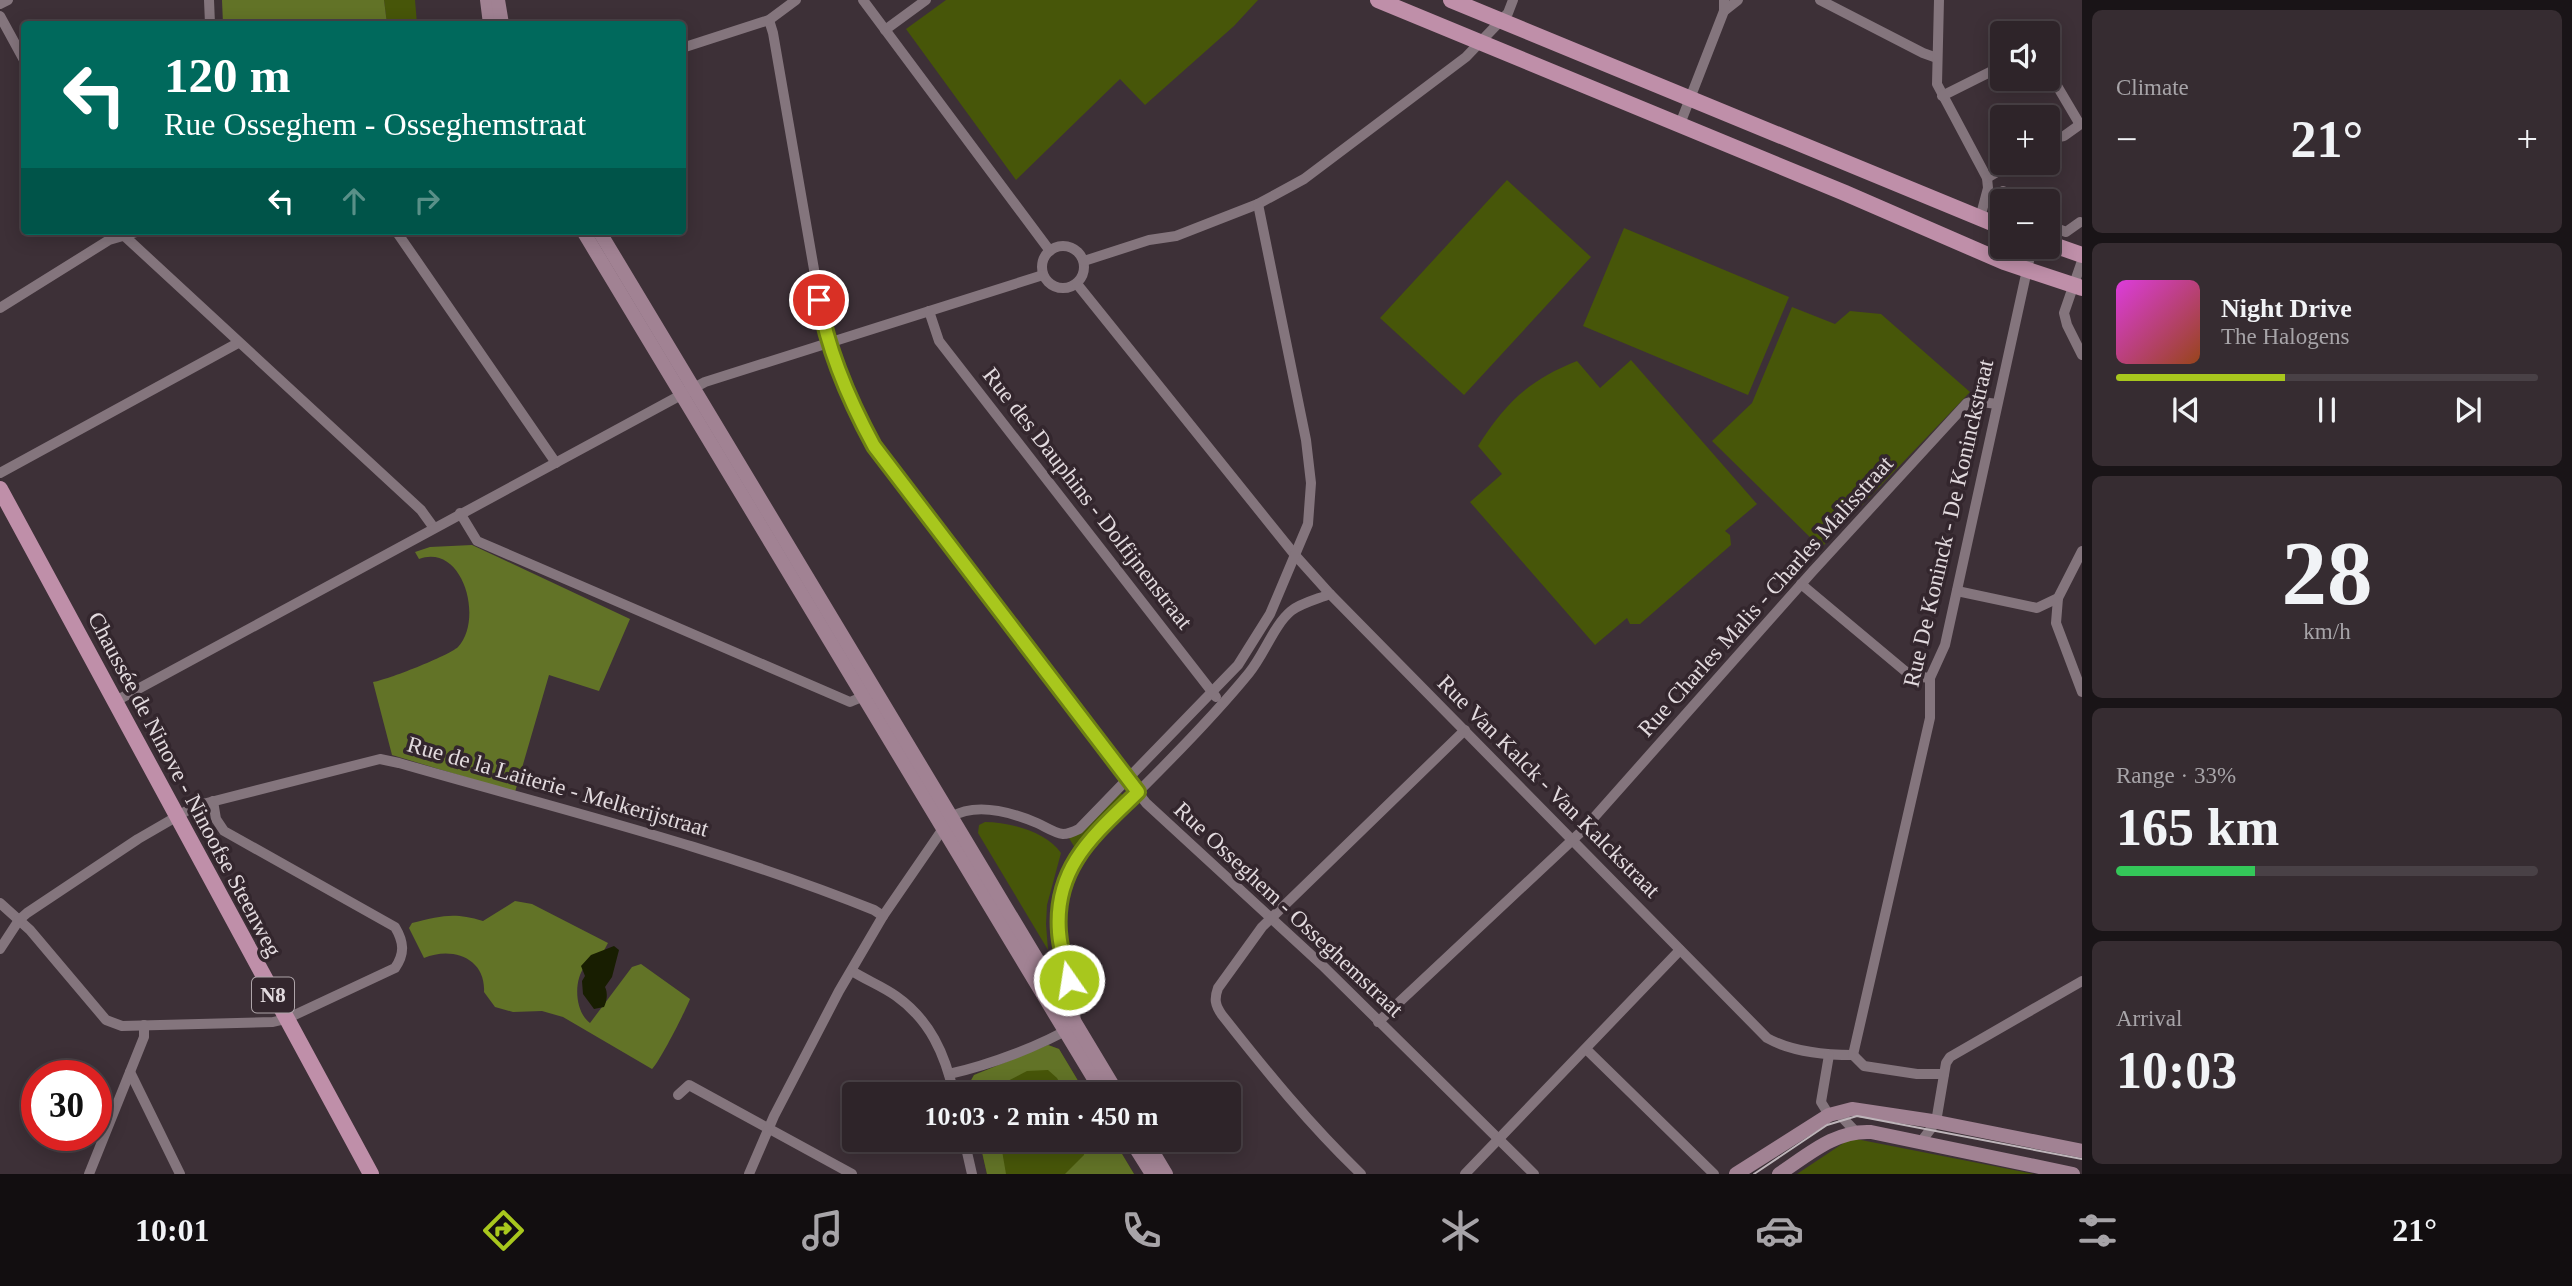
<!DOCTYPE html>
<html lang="en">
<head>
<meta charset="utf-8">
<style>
	body { margin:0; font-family:Georgia,serif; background:#362c31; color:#f1f3f6; height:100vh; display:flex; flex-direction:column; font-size:26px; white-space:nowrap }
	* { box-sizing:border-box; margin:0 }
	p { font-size:23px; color:#a7a4a8 }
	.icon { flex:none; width:38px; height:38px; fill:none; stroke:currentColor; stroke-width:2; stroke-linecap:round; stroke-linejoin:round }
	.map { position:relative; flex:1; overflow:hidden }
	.side { display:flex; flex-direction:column; gap:10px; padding:10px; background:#191417; width:490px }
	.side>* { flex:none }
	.top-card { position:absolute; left:21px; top:21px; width:665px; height:214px; border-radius:7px; box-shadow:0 4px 18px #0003,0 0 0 2px #494146; background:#00695c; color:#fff; overflow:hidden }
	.tools { position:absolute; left:1990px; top:21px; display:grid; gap:14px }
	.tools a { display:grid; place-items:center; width:70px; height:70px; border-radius:7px; background:#2e2429; box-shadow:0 4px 18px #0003,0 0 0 2px #494146; font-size:35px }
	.speed { position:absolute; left:21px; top:1060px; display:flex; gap:14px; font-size:35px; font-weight:700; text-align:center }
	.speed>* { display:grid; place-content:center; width:91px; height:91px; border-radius:50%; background:#2e2429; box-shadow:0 4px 18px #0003,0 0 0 2px #494146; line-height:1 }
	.speed .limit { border:10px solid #d22; background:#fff; color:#111 }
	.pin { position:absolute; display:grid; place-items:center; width:60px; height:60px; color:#fff; margin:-30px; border:4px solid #fff; border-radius:50%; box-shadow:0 2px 7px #0007 }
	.me { position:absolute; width:77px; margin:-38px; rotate:347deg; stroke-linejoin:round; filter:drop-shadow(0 0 5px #0008) }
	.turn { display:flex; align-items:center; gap:24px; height:147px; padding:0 28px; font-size:32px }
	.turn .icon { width:91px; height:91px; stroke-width:2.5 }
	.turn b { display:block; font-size:49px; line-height:60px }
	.lanes { display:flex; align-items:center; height:66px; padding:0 28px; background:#0003; justify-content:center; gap:35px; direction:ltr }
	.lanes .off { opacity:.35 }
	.big { font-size:52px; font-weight:600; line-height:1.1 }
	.side .widget { flex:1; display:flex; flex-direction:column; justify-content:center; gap:10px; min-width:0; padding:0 24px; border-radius:10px; background:#362c31 }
	.side .dial { align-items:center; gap:0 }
	.dial b { font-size:91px; line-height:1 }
	.song { display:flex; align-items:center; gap:21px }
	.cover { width:84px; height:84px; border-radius:10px; background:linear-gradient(135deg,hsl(300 70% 55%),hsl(20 70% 35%)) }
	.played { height:7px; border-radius:4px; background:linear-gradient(90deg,#a8c71d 40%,#494146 40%) }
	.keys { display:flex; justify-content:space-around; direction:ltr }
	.heat { display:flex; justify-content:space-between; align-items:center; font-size:38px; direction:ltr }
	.charge { height:10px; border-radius:5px; background:linear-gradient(90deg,#34c759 33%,#494146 0) }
	.trip { position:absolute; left:842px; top:1082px; width:399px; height:70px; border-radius:7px; background:#2e2429; box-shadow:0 4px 18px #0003,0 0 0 2px #494146; font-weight:600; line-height:70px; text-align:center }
	.tab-bar { display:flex; height:112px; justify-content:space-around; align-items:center; background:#120e10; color:#a7a4a8 }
	.tab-bar .icon { width:49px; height:49px }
	.tab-bar .selected { color:#a8c71d }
	.tab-bar b { font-size:32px; color:#f1f3f6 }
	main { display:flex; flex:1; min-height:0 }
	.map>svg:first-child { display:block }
</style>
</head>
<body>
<main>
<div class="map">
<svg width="2082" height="1174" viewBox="0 0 2082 1174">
	<rect width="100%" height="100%" fill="#3d3037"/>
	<g fill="#475609">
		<polygon points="384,0 415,0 417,24 387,24"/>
		<polygon points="946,0 1258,0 1234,26 1145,105 1120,79 1016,180 906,29"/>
		<polygon points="1507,180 1591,257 1464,395 1380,318"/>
		<polygon points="1624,228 1789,297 1748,395 1583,326"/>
		<polygon points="1792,307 1835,324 1850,311 1881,314 1970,392 1821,548 1712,441 1752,403"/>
		<path d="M1631 360 1757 504 1725 531 1730 535 1731 545 1640 624H1630L1627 618 1595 645 1470 502 1502 474 1478 446C1505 403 1529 380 1577 361L1600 388Z"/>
		<polygon points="1121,793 1125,799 1075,848 1069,838"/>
		<path d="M985 822C1010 822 1047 832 1061 853L1047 905 1046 924 1048 950 978 833 979 825Z"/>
		<polygon points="1048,1045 1059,1049 1086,1094 970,1094 969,1084 974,1075"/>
		<polygon points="979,1139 1113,1139 1134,1174 987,1174"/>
		<polygon points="1856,1139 2034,1174 1797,1174 1848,1140"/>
	</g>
	<g fill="#627327">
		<polygon points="222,0 384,0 387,24 223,24"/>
		<path d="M472 545 630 619 599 691 549 675 515 792 392 755 373 682C387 680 448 656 458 647 484 619 463 543 419 559L415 552 430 547Z"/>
		<path d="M515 901 532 904 608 943C605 948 603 954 599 957 594 961 588 962 585 966 573 981 575 1012 590 1023L632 967 641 964 690 999C686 1010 659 1063 652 1069L563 1017 542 1011 513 1012 495 1007 484 992C486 958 452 946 424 958L409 928 412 923C442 916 453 912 483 921Z"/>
		<polygon points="1048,1045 1059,1049 1086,1094 1066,1094 1057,1078 1048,1070 1027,1071 998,1086 995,1094 970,1094 969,1084 974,1075"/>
		<polygon points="979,1139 1000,1139 1006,1174 987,1174"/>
		<polygon points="1085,1139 1113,1139 1134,1174 1065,1174 1084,1155"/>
	</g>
	<path fill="#181e01" d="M614 946 619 950 612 977 605 987C608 993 607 1001 604 1007L594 1009 583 994 582 981 585 976 581 966 591 955Z"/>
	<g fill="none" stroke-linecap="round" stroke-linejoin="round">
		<g stroke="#84757d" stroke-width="10">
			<polyline points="209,0 210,24"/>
			<polyline points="863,0 1050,251"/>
			<polyline points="1820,0 1923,53 1937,58"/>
			<polyline points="1939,0 1937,84 1987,178 1988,188 1980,218"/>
			<polyline points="0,4 8,0"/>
			<polyline points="1724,11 1738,0"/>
			<polyline points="0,16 24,60"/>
			<path d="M769 20 773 33 824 327C837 368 853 408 874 446L1146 803 1322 965 1534 1174"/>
			<polyline points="885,30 926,0"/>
			<polyline points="2007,33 2012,27 2029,24 2039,25 2041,33"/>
			<polyline points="682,48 769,20 796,0"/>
			<polyline points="2048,55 2053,79 2079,123"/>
			<polyline points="1942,96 1994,70 2000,65 2002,57"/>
			<polyline points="1680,124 1724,11 1724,0"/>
			<polyline points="2048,139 2064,136 2082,123"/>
			<polyline points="1987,178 2002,169 2007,163"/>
			<polyline points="2002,201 2003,191"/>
			<polyline points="2048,209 2053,218 2051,227"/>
			<polyline points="2048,225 2066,232 2080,222"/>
			<polyline points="119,231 421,510 434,528"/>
			<polyline points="396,231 556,463"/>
			<circle cx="1063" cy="267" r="21"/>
			<polyline points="1084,261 1149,240 1176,236 1258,204 1304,179 1466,57 1508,13 1513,0"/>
			<polyline points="2082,261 2064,313 2067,325 2082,355"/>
			<path d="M1077 284 1295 555 1330 594 1767 1038C1792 1052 1826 1055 1853 1055L1864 1066 1917 1074H1944"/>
			<polyline points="0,308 109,240 140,231"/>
			<polyline points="929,311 939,341 1216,697"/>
			<polyline points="0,473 238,343"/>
			<polyline points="460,513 477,541 850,702 869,694"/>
			<polyline points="1801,584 1905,671 1913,676 1930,678"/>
			<polyline points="1957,591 2037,608 2058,598 2082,551"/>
			<polyline points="2058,598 2056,623 2082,692"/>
			<polyline points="114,702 705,382 1043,275"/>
			<path d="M0 903 30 930 106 1020 122 1026 273 1022 286 1019 395 968C405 954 404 942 395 927L224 831 216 819 213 801"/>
			<path d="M0 949 19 920 27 913 138 839 195 806 380 759 399 763C559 809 720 848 874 910L883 916"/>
			<path d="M852 971C866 980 882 986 896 996 930 1020 945 1054 954 1094"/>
			<polyline points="1378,1022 1582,831 1812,572 1967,403 1974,401 1997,404"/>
			<polyline points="1586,1049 1714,1174"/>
			<polyline points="1829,1055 1821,1102 1829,1115"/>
			<polyline points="1853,1055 1930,718 1930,678 1945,645 2032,247"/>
			<polyline points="130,1072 180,1174"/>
			<path d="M949 1074C990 1065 1040 1046 1076 1025 1075 974 1048 936 1065 884 1078 840 1117 814 1148 782 1183 747 1218 711 1249 673 1264 655 1274 625 1291 611 1301 603 1318 599 1330 594"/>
			<polyline points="678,1095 689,1085 852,1174"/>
			<polyline points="1837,1112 1855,1131"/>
			<polyline points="964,1139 972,1174"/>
			<polyline points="1920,1143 1936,1122 1946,1063 1950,1057 2082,981"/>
			<polyline points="89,1174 144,1037 144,1025"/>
			<path d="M749 1174 774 1116 839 991 883 916 951 817C976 802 1011 812 1037 823 1046 827 1054 833 1063 834 1069 834 1073 832 1079 829L1238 665 1270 614 1308 524 1311 483 1306 440 1258 204"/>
			<path d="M1361 1174C1310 1125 1266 1071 1222 1015 1215 1005 1214 999 1218 988L1262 927 1465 730"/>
			<polyline points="1465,1174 1680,950"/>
		</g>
		<g stroke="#a18293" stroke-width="14">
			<polyline points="487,0 490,24"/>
			<polyline points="498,0 502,24"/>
			<polyline points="583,231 1103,1094"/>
			<polyline points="599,231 1118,1094"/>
			<polyline points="1130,1139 1152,1174"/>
			<polyline points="1145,1139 1166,1174"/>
			<polyline points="1736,1174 1829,1115 1852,1109 1932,1121 2082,1151"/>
			<path d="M1779 1174C1808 1155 1835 1130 1871 1132L2073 1174"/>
		</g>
		<g stroke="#bf8fa9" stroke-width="16">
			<polyline points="1378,0 1845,193 2004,262 2082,288"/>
			<polyline points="1451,0 2002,227"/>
			<polyline points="2048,243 2082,255"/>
			<polyline points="0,489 371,1174"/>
		</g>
		<polyline stroke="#beb5ba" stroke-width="2" points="1754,1174 1827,1125 1857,1116 2082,1159"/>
	</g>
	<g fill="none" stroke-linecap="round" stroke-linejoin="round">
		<g stroke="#6d8113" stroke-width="18">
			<path id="route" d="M819 300C828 352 849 400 874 446L1138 792C1095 834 1054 866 1059 932 1060 948 1065 964 1069 980"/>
		</g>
		<use href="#route" stroke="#a8c71d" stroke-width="12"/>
	</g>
	<g text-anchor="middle" stroke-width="7" stroke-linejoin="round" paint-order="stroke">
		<rect fill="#33262d" stroke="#aea4a9" stroke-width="2" x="252" y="977.5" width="42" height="35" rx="5"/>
		<g font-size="21" font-weight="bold" fill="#e2dade">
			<text x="273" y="1002">N8</text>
		</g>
		<g font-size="23" fill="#e2dade" stroke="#33262d">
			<text transform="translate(1088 498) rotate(52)" y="8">Rue des Dauphins - Dolfijnenstraat</text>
			<text transform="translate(1948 523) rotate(-77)" y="8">Rue De Koninck - De Koninckstraat</text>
			<text transform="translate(1765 596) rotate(-48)" y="8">Rue Charles Malis - Charles Malisstraat</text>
			<text transform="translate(185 784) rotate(62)" y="8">Chaussée de Ninove - Ninoofse Steenweg</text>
			<text transform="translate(558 786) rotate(16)" y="8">Rue de la Laiterie - Melkerijstraat</text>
			<text transform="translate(1549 786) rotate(45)" y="8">Rue Van Kalck - Van Kalckstraat</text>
			<text transform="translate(1289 909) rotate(43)" y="8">Rue Osseghem - Osseghemstraat</text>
		</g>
	</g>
</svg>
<div class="tools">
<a><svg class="icon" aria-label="sound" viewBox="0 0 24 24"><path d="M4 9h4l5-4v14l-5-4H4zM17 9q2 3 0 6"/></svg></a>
<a>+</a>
<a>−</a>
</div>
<div class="speed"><div class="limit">30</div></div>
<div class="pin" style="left:819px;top:300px;background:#d93025"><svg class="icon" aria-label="arrive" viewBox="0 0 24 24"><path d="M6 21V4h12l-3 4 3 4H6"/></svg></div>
<svg class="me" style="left:1069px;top:980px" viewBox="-20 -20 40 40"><circle r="17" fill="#a8c71d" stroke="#fff" stroke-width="3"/><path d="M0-11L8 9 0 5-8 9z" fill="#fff"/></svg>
<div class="trip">10:03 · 2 min · 450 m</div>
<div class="top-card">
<div class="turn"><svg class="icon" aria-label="left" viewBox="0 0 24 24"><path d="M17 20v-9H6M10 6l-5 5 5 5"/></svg><div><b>120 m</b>Rue Osseghem - Osseghemstraat</div></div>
<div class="lanes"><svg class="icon" aria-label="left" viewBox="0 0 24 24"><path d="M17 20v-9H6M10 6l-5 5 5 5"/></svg><svg class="icon off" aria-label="ahead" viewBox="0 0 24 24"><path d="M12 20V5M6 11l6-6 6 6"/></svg><svg class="icon off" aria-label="right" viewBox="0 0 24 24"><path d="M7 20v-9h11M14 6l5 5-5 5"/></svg></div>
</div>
</div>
<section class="side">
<div class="widget"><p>Climate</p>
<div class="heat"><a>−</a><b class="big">21°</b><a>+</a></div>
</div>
<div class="widget">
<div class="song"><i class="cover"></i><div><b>Night Drive</b><p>The Halogens</p></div></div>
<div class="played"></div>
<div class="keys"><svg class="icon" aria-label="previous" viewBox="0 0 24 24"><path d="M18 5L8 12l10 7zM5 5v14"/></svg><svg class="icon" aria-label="pause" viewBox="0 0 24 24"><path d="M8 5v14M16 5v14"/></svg><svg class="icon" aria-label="next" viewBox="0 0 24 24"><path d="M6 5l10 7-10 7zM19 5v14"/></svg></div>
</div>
<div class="widget dial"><b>28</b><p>km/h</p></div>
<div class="widget"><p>Range · 33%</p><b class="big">165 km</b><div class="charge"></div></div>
<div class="widget"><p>Arrival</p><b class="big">10:03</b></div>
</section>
</main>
<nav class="tab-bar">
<b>10:01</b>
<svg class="icon selected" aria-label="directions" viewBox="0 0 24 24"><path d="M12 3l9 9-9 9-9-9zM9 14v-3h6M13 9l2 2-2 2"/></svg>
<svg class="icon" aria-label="music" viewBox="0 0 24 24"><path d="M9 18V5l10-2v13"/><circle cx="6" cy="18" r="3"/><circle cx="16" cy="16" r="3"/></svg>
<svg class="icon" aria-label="phone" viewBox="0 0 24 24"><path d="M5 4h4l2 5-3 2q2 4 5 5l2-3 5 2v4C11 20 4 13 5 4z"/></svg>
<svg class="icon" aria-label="climate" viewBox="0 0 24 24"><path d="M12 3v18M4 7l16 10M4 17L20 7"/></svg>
<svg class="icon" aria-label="car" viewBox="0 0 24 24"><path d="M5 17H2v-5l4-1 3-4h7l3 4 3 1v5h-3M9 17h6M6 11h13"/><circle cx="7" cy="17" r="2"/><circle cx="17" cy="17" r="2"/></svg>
<svg class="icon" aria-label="filters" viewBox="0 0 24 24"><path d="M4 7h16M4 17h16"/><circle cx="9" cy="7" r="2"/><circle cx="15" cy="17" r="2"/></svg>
<b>21°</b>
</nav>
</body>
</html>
